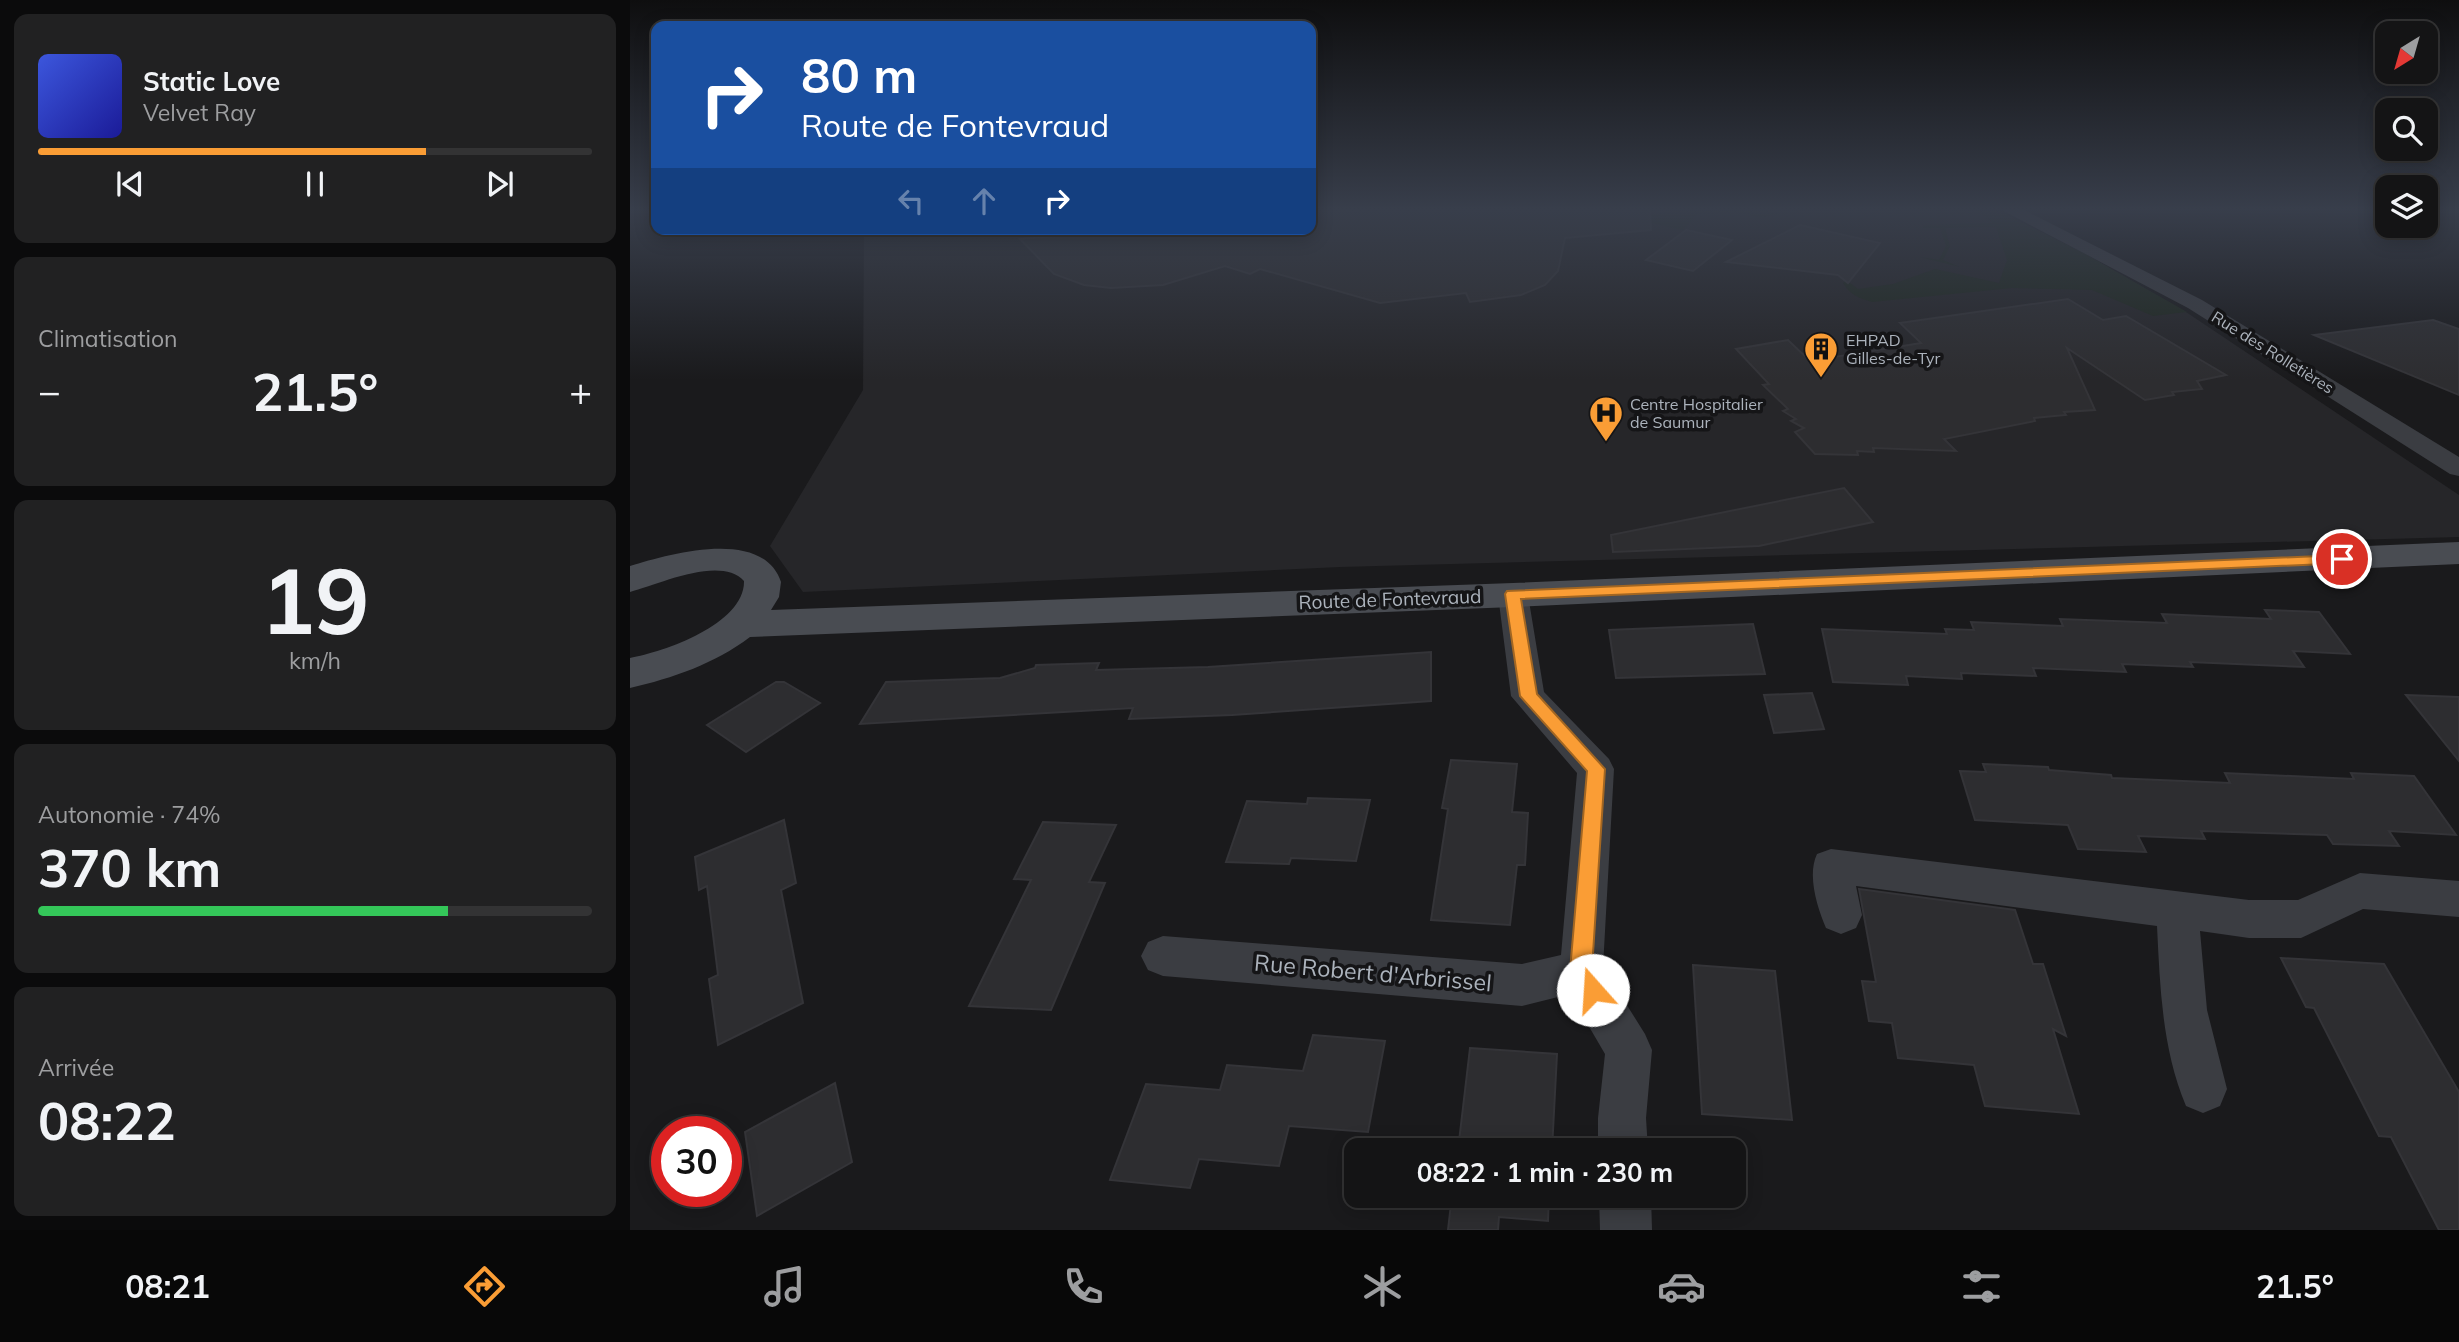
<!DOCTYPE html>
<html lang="fr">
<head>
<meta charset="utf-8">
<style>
	body { margin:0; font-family:Mulish,sans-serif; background:#212122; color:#f1f3f6; height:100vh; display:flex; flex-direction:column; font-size:26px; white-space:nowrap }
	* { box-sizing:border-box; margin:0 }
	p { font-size:23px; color:#9d9ea0 }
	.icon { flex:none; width:38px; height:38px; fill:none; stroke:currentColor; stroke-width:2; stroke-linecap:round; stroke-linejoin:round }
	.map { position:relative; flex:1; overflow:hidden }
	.panel { display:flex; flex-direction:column; gap:14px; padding:14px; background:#0b0b0c; width:630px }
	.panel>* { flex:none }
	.hud { position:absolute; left:21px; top:21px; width:665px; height:214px; border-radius:14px; box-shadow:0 4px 18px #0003,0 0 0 2px #333334; background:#1a4fa0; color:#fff; overflow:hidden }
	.needle { width:46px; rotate:217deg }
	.tools { position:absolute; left:1745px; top:21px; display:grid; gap:14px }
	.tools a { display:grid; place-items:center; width:63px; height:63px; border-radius:14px; background:#141415; box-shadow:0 4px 18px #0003,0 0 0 2px #333334; font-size:35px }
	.speed { position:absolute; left:21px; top:1116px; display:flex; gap:14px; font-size:35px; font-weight:700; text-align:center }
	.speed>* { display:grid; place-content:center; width:91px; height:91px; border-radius:50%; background:#141415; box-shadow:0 4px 18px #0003,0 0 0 2px #333334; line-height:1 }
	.speed .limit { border:10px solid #d22; background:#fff; color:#111 }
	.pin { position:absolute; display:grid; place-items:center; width:60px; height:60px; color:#fff; margin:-30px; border:4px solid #fff; border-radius:50%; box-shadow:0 2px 7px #0007 }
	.me { position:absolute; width:77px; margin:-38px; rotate:341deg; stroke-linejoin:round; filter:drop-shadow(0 0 5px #0008) }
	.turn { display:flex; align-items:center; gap:24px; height:147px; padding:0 35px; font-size:32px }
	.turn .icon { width:91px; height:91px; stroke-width:2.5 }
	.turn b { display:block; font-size:49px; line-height:60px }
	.lanes { display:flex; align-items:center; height:66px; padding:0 35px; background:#0003; justify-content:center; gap:35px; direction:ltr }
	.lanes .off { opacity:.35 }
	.big { font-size:52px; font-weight:700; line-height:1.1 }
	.panel .card { flex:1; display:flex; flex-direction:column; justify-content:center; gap:10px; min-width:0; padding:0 24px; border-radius:14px; background:#212122 }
	.panel .dial { align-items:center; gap:0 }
	.dial b { font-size:91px; line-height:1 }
	.song { display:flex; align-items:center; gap:21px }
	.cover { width:84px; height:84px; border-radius:10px; background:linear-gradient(135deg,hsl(230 70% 55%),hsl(240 70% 35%)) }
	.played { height:7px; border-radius:4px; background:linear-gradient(90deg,#fa9d35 70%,#333334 70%) }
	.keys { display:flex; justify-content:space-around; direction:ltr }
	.heat { display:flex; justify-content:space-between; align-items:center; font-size:38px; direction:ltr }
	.charge { height:10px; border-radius:5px; background:linear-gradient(90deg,#34c759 74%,#333334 0) }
	.trip { position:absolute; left:714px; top:1138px; width:402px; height:70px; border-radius:14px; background:#141415; box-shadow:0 4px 18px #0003,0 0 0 2px #333334; font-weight:700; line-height:70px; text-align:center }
	.menu { display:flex; height:112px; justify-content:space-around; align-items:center; background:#080808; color:#9d9ea0 }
	.menu .icon { width:49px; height:49px }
	.menu .on { color:#fa9d35 }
	.menu b { font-size:32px; color:#f1f3f6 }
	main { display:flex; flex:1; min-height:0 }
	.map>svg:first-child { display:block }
</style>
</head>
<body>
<main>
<section class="panel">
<div class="card">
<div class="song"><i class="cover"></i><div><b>Static Love</b><p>Velvet Ray</p></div></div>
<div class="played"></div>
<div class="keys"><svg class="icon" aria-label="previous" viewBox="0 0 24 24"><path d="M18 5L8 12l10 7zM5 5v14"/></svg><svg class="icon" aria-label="pause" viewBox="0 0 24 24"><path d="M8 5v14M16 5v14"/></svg><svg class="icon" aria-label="next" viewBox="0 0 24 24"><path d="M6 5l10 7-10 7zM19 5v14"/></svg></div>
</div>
<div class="card"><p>Climatisation</p>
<div class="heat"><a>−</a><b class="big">21.5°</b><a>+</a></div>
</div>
<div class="card dial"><b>19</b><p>km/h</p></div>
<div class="card"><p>Autonomie · 74%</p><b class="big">370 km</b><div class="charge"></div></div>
<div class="card"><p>Arrivée</p><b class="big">08:22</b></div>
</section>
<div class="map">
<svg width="1829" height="1230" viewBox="0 0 1829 1230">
	<rect width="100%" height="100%" fill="#1a1a1c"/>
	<polygon fill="#262629" points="681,208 1363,208 1455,254 1556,312 1829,495 1829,537 710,567 173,592 140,546 233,390 234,229 681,229"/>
	<g fill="#1f281f">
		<polygon points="1066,208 1135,208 1132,210 1147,214 1130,218 1107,212 1068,214 1053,230 999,218"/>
		<path d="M1342 208H1363L1455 254 1557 312 1523 316 1462 290 1382 288 1242 302C1229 298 1220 295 1213 283L1216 280 1228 289 1263 284 1305 269 1369 283 1377 260 1366 227 1315 228 1320 246 1313 260 1330 267 1290 257 1309 260 1316 246 1310 228H1293L1294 225 1363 223Z"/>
	</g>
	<g fill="#2d2d30" stroke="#343438" stroke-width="2">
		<polygon points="681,208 706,208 724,212 733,208 1020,208 1021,230 935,238 928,271 915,285 891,295 840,302 836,293 750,303 630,269 620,274 595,266 533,285 481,288 454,285 424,274 390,239 438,235 439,229 681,229"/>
		<polygon points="1170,225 1250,243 1218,283 1208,275 1096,262"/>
		<polygon points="1056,230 1102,240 1063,271 1016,260"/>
		<polygon points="1438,299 1473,320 1496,316 1596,375 1567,381 1572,389 1542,392 1544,395 1515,400 1437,348 1465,410 1434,412 1436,415 1404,418 1405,421 1314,439 1326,451 1243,448 1244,452 1227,451 1228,455 1185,454 1165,432 1174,428 1161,421 1166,419 1153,411 1158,409 1133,385 1139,384 1106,349 1158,340 1180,361 1291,343 1270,323"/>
		<polygon points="1803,320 1829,329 1829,395 1684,335"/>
		<polygon points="1214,488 1243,522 1129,546 983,552 981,535"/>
		<polygon points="1635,610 1689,612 1720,654 1663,651 1674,667 1560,662 1563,667 1492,664 1496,672 1403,668 1406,676 1331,673 1332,679 1276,676 1278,685 1203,682 1192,629 1317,634 1315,629 1344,630 1341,622 1433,626 1430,619 1537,623 1532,614 1641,619"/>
		<polygon points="1123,624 1135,674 986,678 979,630"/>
		<polygon points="801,652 801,701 602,715 499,719 503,708 230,724 256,682 370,678 405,668 406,665 469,663 466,670 578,667"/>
		<polygon points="146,682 154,682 190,703 116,752 77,725"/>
		<polygon points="1182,693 1194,729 1144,733 1134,695"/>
		<polygon points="1776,695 1829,697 1829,761"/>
		<polygon points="821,760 887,764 882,812 898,813 895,865 887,865 880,925 801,920 818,809 812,808"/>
		<polygon points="1353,764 1418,767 1419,770 1481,775 1482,778 1600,783 1595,773 1724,779 1721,773 1784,776 1826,835 1759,831 1769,846 1703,844 1697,835 1571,831 1575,839 1508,836 1516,852 1448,849 1438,825 1345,820 1330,771 1356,772"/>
		<polygon points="678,798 740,800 726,861 661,858 659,864 596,862 617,801 677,804"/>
		<polygon points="154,820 166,883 151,890 173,1003 88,1045 79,979 88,975 77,886 69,890 65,857"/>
		<polygon points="413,822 486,825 459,882 475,883 421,1010 339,1006 401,880 384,879"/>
		<polygon points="1229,889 1385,910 1403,964 1413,964 1436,1036 1423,1029 1449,1114 1355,1106 1344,1065 1268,1058 1262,1023 1239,1021 1232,981 1246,982"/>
		<polygon points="1651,958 1754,964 1829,1092 1829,1230 1809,1230 1761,1137 1749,1136 1684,1008 1676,1007"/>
		<polygon points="1063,965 1145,971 1162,1120 1072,1114"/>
		<polygon points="683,1035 755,1041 738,1132 659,1126 649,1166 569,1159 560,1188 480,1180 516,1084 590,1090 597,1065 673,1071"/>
		<polygon points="840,1048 927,1054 922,1150 828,1150"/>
		<polygon points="205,1083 222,1162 127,1216 115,1132"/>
		<polygon points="822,1195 919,1195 918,1221 869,1217 868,1230 818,1230"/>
	</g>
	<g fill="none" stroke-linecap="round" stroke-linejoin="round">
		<g fill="#3b3d42" fill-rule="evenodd">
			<polygon points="1368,208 1390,208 1572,300 1829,457 1829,476 1820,474 1558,308"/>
			<polygon points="883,585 894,588 898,595 914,692 979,759 984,769 973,967 1015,1034 1022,1050 1016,1118 1018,1150 968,1150 968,1118 975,1054 940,994 892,1006 533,976 518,970 511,956 518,942 533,936 892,964 931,955 947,773 881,696 868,595 872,588"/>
			<path d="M1201 849 1619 900H1668L1730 873 1829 881V917L1733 909 1671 938H1619L1570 931 1577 1010 1597 1089 1590 1106 1573 1113 1556 1106C1532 1049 1530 987 1527 926L1226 886 1232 915 1226 928 1211 934 1196 928C1187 907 1177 875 1187 854Z"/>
			<polygon points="969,1195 1021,1195 1022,1230 970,1230"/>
		</g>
		<path fill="#494c52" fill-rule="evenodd" d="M1829 542V564L883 607 120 637C84 664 43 678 0 688V658C34 652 115 624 114 581 90 555 28 585 0 592V566C39 554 133 527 151 582L149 597 141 610 883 583Z"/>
	</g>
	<linearGradient id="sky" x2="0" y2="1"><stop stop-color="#0e0e0f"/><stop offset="0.55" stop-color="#383e4b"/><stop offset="1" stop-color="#383e4b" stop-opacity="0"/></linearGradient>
	<rect width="1829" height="380" fill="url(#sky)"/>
	<path fill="#fa9d35" stroke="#a26622" stroke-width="2" d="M1712 555 1718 556 1720 559 1718 563 891 599 907 694 975 769 962 969 974 990 971 998 963 1001C951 996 945 982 940 971L957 771 890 696 875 594 877 591Z"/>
	<defs>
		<g id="building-pin" transform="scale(1.75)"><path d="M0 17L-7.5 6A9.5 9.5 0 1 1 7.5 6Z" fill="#fa9d35" stroke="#151517"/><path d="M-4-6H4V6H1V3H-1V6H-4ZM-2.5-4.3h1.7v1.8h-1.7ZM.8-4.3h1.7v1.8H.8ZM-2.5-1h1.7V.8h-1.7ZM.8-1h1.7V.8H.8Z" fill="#111"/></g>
		<g id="hospital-pin" transform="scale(1.75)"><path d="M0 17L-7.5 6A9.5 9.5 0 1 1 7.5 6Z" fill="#fa9d35" stroke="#151517"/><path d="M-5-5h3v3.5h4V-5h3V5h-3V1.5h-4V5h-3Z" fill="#111"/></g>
	</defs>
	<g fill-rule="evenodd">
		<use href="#building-pin" x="1191" y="349"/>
		<use href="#hospital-pin" x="976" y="413"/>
	</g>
	<g text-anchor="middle" stroke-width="7" stroke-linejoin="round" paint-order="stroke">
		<g font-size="16" fill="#acb3bc" stroke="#151517" text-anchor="start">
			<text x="1216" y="346">EHPAD<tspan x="1216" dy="18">Gilles-de-Tyr</tspan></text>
			<text x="1000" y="410">Centre Hospitalier<tspan x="1000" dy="18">de Saumur</tspan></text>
		</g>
		<g font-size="16" fill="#acb3bc" stroke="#151517">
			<text transform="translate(1643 352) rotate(32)" y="6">Rue des Rolletières</text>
		</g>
		<g font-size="19" fill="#acb3bc" stroke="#151517">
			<text transform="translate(760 599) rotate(-2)" y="7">Route de Fontevraud</text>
		</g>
		<g font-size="23" fill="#acb3bc" stroke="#151517">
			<text transform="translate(743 973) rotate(5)" y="8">Rue Robert d'Arbrissel</text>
		</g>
	</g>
</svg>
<div class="tools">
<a><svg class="needle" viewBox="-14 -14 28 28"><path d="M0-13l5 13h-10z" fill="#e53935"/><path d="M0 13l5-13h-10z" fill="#9d9ea0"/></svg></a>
<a><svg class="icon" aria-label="search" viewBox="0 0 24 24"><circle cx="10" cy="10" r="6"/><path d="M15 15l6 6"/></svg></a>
<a><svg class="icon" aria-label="layers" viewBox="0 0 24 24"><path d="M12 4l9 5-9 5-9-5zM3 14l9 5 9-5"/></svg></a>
</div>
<div class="speed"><div class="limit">30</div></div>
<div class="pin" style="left:1712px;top:559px;background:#d93025"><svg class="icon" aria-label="arrive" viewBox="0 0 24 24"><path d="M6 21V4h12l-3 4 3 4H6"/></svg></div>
<svg class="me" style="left:963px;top:990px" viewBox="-20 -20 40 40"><circle r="19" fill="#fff"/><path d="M0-13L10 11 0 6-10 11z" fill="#fa9d35"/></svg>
<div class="trip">08:22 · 1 min · 230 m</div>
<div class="hud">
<div class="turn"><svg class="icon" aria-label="right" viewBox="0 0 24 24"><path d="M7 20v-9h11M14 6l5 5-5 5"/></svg><div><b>80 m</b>Route de Fontevraud</div></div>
<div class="lanes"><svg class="icon off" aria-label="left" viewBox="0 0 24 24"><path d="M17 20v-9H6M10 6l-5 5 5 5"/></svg><svg class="icon off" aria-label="ahead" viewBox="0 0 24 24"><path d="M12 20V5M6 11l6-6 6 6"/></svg><svg class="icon" aria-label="right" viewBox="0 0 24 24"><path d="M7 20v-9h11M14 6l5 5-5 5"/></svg></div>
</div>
</div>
</main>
<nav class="menu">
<b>08:21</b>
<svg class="icon on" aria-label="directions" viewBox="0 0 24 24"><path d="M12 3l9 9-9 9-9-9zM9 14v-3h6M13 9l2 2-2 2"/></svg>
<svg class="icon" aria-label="music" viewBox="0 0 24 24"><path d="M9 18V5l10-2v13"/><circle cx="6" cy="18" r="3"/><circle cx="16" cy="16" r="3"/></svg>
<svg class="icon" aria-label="phone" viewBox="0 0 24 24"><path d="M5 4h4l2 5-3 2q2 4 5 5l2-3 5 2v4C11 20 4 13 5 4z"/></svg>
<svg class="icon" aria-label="climate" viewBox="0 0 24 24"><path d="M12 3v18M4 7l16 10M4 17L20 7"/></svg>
<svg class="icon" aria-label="car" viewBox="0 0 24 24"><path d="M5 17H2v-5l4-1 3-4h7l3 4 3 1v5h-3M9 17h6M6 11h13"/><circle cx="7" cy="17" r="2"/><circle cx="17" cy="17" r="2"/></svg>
<svg class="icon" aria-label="filters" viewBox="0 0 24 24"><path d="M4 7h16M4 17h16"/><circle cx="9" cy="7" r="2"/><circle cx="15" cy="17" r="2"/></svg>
<b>21.5°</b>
</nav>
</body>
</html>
